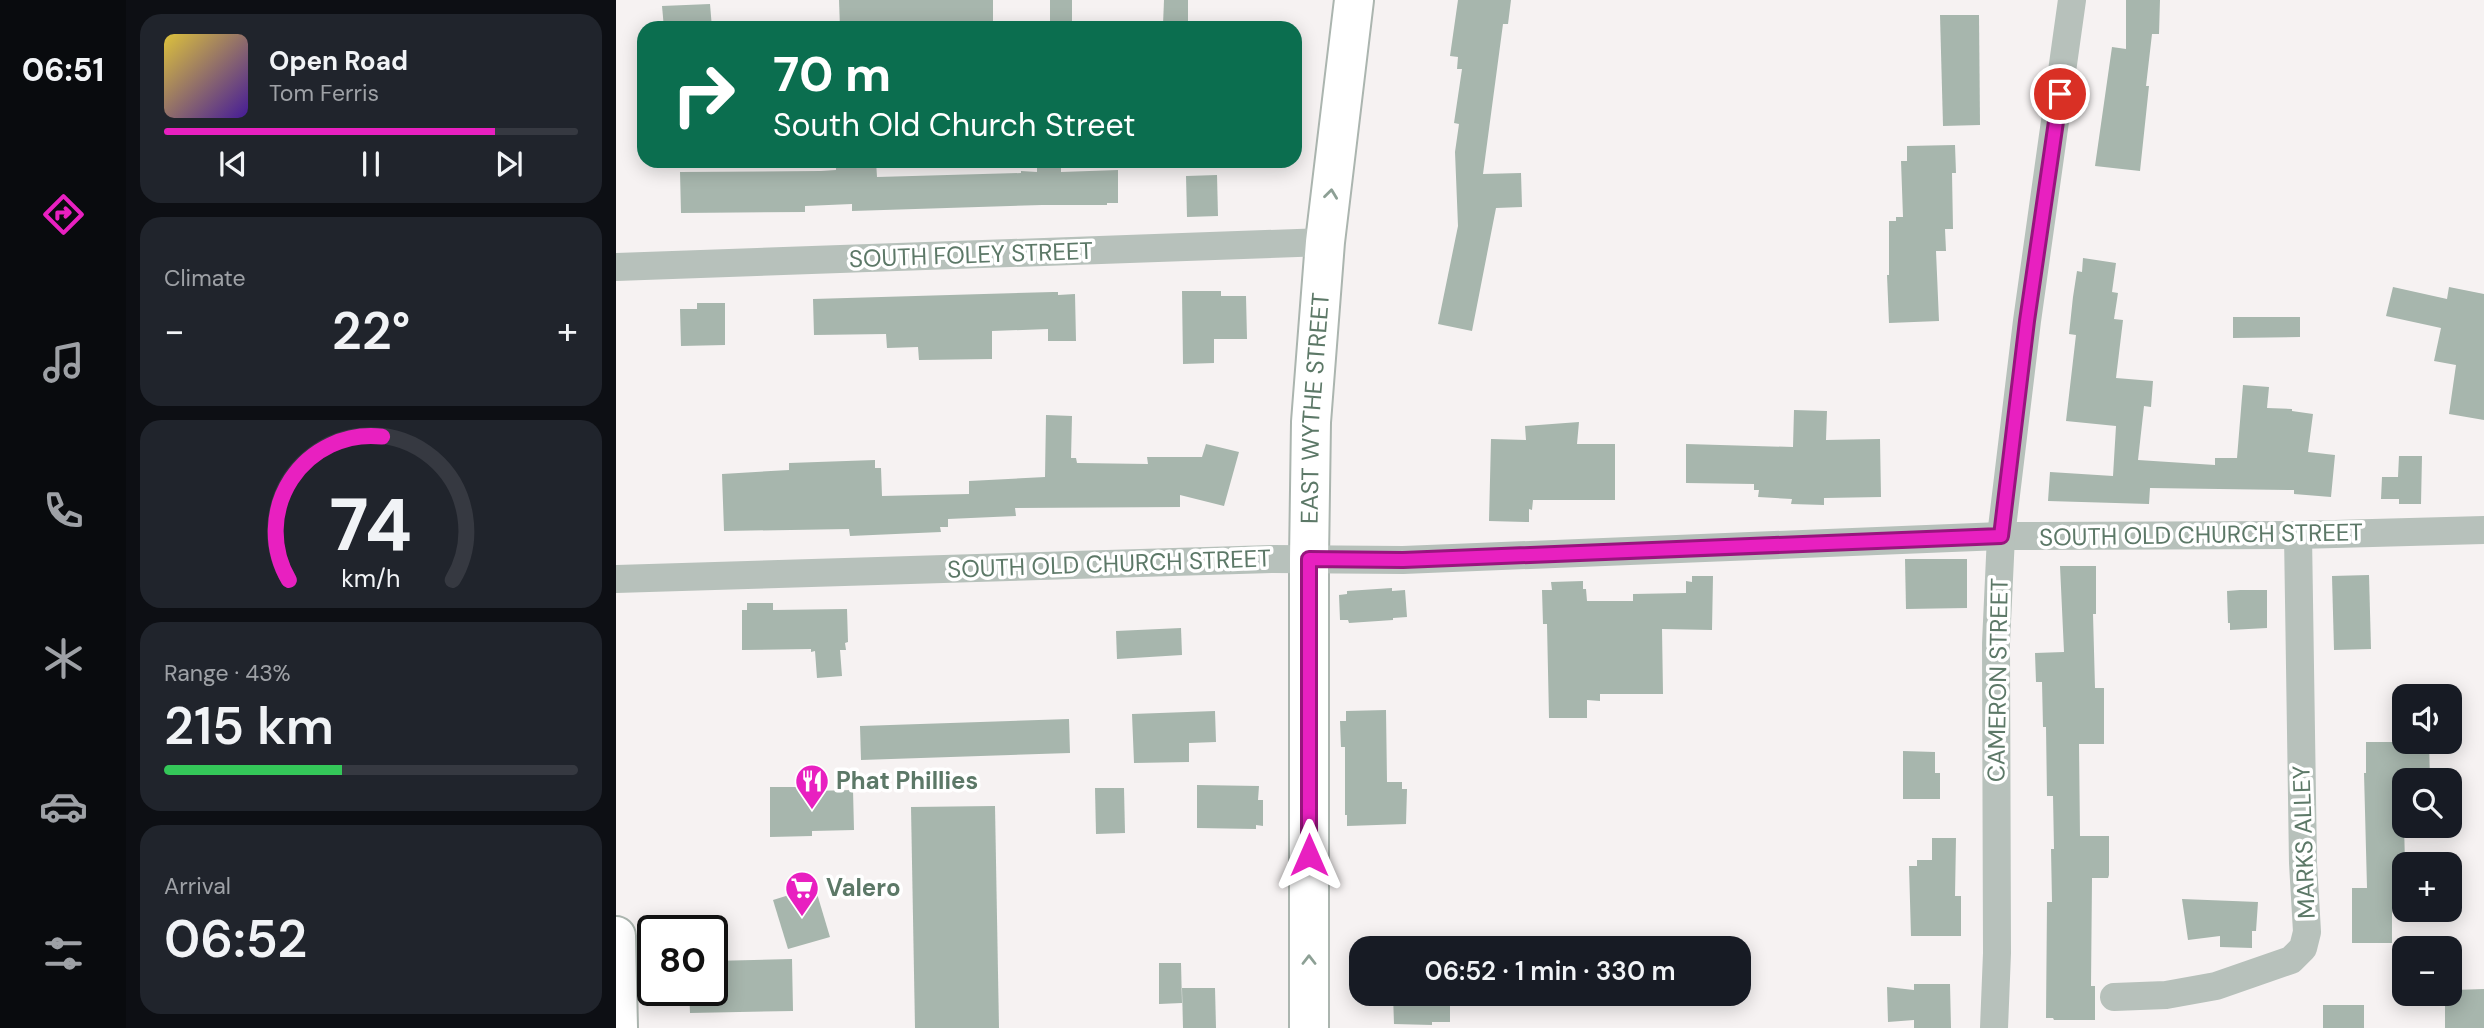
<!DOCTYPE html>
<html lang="en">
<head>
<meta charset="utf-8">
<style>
	body { margin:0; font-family:"DM Sans",sans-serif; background:#20242c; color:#f1f3f6; height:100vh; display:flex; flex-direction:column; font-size:26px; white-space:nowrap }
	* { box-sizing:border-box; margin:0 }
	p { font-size:23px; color:#9ea1a6 }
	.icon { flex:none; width:38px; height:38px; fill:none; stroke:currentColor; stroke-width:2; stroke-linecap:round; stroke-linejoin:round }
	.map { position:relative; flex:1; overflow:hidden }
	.sheet { display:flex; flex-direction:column; gap:14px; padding:14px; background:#0d0f14; width:490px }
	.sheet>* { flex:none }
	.top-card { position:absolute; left:21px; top:21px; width:665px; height:147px; border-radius:21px; box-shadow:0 4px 18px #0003; background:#0b6e4f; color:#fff; overflow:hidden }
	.buttons { position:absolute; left:1776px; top:684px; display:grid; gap:14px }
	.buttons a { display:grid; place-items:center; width:70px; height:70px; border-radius:14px; background:#171b24; box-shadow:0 4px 18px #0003; font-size:35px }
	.speed { position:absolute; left:21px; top:915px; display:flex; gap:14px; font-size:35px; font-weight:700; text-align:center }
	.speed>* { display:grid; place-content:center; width:91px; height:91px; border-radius:50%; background:#171b24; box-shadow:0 4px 18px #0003; line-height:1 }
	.speed .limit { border:4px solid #111; border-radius:10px; background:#fff; color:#111 }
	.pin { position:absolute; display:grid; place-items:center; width:60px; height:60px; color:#fff; margin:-30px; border:4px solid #fff; border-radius:50%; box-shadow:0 2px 7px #0007 }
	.me { position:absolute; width:77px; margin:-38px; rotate:0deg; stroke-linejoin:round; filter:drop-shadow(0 0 5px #0008) }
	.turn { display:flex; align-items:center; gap:24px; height:147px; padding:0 21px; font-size:32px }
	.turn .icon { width:91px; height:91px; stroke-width:2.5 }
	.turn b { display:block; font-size:49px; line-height:60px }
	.big { font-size:52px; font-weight:600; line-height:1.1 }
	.sheet .card { flex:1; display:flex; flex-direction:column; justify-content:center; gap:10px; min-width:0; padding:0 24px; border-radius:21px; background:#20242c }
	.sheet .dial { align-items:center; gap:0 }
	.dial svg { height:182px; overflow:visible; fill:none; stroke:#363941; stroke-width:7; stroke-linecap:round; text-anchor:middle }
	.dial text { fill:#f1f3f6; stroke:none }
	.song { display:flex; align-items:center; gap:21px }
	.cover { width:84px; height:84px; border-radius:10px; background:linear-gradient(135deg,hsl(50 70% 55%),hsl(260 70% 35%)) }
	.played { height:7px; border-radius:4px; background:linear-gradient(90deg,#e820c0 80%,#363941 80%) }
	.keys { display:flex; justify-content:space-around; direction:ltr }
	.heat { display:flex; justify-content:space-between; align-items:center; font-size:38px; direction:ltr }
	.charge { height:10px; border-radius:5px; background:linear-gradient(90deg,#34c759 43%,#363941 0) }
	.trip { position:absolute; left:733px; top:936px; width:402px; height:70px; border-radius:21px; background:#171b24; box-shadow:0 4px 18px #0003; font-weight:600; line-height:70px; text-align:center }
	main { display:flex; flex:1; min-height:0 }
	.tab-bar { display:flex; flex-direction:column; width:126px; justify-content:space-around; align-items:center; background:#090b0e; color:#9ea1a6 }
	.tab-bar .icon { width:49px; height:49px }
	.tab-bar .active { color:#e820c0 }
	.tab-bar b { font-size:32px; color:#f1f3f6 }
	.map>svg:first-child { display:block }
</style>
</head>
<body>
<main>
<nav class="tab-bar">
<b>06:51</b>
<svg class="icon active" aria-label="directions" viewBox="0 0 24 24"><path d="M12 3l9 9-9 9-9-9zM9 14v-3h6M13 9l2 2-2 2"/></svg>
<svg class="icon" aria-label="music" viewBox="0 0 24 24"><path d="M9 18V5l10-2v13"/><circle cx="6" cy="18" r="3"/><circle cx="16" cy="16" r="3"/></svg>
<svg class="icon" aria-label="phone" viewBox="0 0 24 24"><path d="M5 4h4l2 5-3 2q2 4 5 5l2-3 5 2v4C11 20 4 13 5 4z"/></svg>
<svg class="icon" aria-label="climate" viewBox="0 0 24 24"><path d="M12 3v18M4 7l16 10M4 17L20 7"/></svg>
<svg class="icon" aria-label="car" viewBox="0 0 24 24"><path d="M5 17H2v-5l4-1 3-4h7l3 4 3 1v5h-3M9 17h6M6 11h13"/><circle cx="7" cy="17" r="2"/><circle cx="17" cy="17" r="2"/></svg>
<svg class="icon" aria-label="filters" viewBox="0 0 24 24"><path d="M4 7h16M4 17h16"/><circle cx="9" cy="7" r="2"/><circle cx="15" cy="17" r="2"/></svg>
</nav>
<section class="sheet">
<div class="card">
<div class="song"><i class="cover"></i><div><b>Open Road</b><p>Tom Ferris</p></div></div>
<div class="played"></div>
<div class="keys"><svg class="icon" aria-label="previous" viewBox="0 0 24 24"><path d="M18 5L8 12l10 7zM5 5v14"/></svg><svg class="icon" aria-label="pause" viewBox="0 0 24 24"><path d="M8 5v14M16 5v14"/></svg><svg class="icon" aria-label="next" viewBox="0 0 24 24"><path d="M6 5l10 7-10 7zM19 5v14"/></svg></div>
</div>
<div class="card"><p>Climate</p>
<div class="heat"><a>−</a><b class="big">22°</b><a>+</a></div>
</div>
<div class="card dial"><svg viewBox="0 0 100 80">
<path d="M14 69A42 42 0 1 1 86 69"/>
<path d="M14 69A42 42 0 0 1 55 6" stroke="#e820c0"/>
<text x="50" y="56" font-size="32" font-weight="700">74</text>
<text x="50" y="72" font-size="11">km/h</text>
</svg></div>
<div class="card"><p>Range · 43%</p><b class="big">215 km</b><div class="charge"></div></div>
<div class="card"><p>Arrival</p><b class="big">06:52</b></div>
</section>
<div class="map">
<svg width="1868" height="1028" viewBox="0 0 1868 1028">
	<rect width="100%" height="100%" fill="#f6f2f2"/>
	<g fill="#a7b6ad">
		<polygon points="223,0 377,0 377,28 224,28"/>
		<rect x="434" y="0" width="22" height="28"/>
		<polygon points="548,0 572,0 572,25 547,25"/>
		<polygon points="842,0 895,0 892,24 887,24 867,174 905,173 906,207 880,208 856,331 822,324 842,226 839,152 843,124 838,123 846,69 841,69 842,57 834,56"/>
		<polygon points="1510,0 1544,0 1543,34 1536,34 1530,86 1533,86 1524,171 1479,166 1496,47 1510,49"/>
		<polygon points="94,4 96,28 48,28 46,6"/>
		<polygon points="1324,15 1363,15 1364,125 1327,126"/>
		<polygon points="1339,145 1340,173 1336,173 1337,229 1329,229 1330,251 1320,251 1323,321 1273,323 1271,275 1273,275 1273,221 1280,221 1280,217 1287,217 1285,161 1291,161 1291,146"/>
		<polygon points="260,161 261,177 405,173 405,171 421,172 421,161 445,161 445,172 502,170 502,203 491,203 491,205 426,205 236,211 236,204 189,206 189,212 65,213 64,172 205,171 220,170 220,162"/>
		<polygon points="601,175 602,216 571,217 570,176"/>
		<polygon points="1467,258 1500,263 1496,292 1502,293 1498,319 1507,320 1500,378 1537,381 1535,407 1528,406 1522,460 1599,465 1599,458 1621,458 1627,385 1653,387 1651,408 1676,409 1676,411 1697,414 1692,452 1719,455 1715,497 1678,494 1678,490 1534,488 1533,504 1432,501 1434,472 1497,476 1500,426 1450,421 1460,335 1453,334 1457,297 1461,271 1466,272"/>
		<polygon points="1777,287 1831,299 1833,287 1868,294 1868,420 1833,414 1840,365 1818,361 1825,328 1770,316"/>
		<polygon points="566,291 605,291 605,296 630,296 631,339 598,339 598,363 567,364"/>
		<polygon points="437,292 442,292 442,295 459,294 460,341 432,341 432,329 376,331 376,359 303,360 302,347 271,348 270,334 198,335 197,299"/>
		<polygon points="81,303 109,303 109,345 65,346 64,309 81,309"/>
		<polygon points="1617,317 1684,317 1684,337 1617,338"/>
		<polygon points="1178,410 1211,411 1210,440 1264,439 1265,497 1208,498 1208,505 1175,504 1176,499 1142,497 1143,490 1138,490 1138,484 1070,483 1070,444 1177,447"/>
		<polygon points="430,415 456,416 455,458 460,458 461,463 532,464 531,457 586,457 590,444 623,452 608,506 564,495 564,507 399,508 400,516 332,519 332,527 324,527 325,532 234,536 233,529 108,531 106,474 173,470 173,463 259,460 259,468 265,468 266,496 353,494 353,481 429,477"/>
		<polygon points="963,422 961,444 999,444 999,500 917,500 916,510 913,509 913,522 873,521 875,439 910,440 909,426"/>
		<polygon points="1783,456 1806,456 1805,504 1783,504 1783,499 1765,499 1766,477 1782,477"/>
		<polygon points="1289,559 1351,559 1351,608 1290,609"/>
		<polygon points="1444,566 1480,566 1480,614 1477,614 1479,688 1488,688 1488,744 1463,744 1464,836 1493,836 1493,875 1492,878 1476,878 1475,986 1479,986 1479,1020 1438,1020 1437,1018 1430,1018 1431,902 1436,902 1435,849 1438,849 1437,796 1431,796 1430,727 1427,727 1426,682 1420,682 1419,653 1448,652"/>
		<polygon points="1753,575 1755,649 1718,650 1716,576"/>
		<polygon points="1076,576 1097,576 1096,630 1046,629 1047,694 984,694 984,701 971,700 971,718 933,718 931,624 927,624 926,590 936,590 935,582 967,581 967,589 970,589 971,601 1017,601 1017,594 1070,593 1070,581 1076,582"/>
		<polygon points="776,588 776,591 789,590 791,617 777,618 777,620 733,623 732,620 724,620 723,595 731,594 731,591"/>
		<polygon points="1624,590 1651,590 1651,628 1614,630 1614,623 1612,623 1611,591"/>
		<polygon points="131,603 157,603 157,610 231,609 232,642 229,643 230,650 224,650 226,676 201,678 199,651 195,652 195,649 126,650 126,610 131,610"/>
		<polygon points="565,628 566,655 501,659 500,631"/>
		<polygon points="770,710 771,782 786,782 786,789 791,789 790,824 731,826 731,815 729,815 729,747 725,747 724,721 730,721 730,711"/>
		<polygon points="599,711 600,742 573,743 573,762 518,763 516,714"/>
		<polygon points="453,719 454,753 245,760 244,726"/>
		<polygon points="1750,742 1813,742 1814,780 1787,782 1789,864 1776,865 1776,943 1736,943 1736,888 1751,888 1748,773 1750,773"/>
		<polygon points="1287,751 1319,752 1319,773 1324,773 1324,799 1287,799"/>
		<polygon points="581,785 643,786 642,800 647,800 647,826 640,825 640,829 581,828"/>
		<polygon points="154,787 196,787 196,791 237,790 238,830 196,831 196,836 154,837"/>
		<polygon points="479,788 508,788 509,833 480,834"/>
		<polygon points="379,806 383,1028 299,1028 295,807"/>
		<polygon points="1316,838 1340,838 1339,896 1345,896 1345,936 1295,936 1293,866 1301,866 1301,860 1316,860"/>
		<polygon points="199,887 214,937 172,949 157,900"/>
		<polygon points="1566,899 1642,902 1640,931 1636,931 1636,948 1604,947 1604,936 1572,940"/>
		<polygon points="176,959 177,1011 74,1013 73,990 96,990 96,961"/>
		<polygon points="543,963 565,963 566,1003 543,1004"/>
		<polygon points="1298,984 1334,984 1335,1028 1298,1028 1298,1020 1272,1022 1271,987 1298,990"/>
		<polygon points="566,988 599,988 600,1028 567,1028"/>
		<polygon points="1868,989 1868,1028 1829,1028 1829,994 1837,994 1838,990"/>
		<polygon points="777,994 834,994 834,1022 816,1022 816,1025 778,1024"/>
		<rect x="1707" y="1005" width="41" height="23"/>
	</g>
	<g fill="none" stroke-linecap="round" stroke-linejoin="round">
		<g stroke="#abb5af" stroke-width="42">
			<g id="highway">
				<polyline points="0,936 2,1028"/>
				<path id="s1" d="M693 1028V559L695 422 709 242 738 0"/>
			</g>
		</g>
		<g stroke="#b7c1bb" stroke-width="28">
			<polyline points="0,267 709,242"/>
			<polyline points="0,579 657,559 787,560 1385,536 1682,535 1868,530"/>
			<polyline points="1498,997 1550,995 1600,986 1675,960 1687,948 1691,932 1687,863 1682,535"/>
			<polyline points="1378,1028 1381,953 1380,643 1385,536 1411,321 1456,0"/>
		</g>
		<use href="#highway" stroke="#fff" stroke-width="38"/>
	</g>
	<defs><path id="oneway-chevron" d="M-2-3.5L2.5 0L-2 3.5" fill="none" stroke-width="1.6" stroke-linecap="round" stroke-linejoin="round" transform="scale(1.75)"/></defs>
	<g stroke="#8da095">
		<use href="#oneway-chevron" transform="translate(715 194) rotate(-83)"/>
		<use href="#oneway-chevron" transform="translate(693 960) rotate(-90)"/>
	</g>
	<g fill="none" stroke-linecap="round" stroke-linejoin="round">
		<g stroke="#97157d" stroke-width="18">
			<polyline id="route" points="693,855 693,559 787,560 1385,536 1411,321 1444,94"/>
		</g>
		<use href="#route" stroke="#e820c0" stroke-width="12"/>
	</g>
	<defs>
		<g id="restaurant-pin" transform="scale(1.75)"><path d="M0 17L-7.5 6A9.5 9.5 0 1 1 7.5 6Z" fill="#e820c0" stroke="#fff"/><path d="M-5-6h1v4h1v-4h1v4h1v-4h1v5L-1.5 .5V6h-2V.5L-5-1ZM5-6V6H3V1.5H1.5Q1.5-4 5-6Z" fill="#fff"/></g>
		<g id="supermarket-pin" transform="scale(1.75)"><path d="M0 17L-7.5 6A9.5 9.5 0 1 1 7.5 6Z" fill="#e820c0" stroke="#fff"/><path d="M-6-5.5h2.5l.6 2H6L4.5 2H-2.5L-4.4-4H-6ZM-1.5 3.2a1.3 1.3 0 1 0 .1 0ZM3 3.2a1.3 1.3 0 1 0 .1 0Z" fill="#fff"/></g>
	</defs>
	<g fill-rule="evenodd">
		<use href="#restaurant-pin" x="196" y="781"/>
		<use href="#supermarket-pin" x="186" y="888"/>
	</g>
	<g text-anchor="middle" stroke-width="7" stroke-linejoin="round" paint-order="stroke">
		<g font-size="24" fill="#5c7867" stroke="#fff">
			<text transform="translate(355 255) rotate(-2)" y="8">SOUTH FOLEY STREET</text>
			<text dy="8" stroke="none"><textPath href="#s1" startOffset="620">EAST WYTHE STREET</textPath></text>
			<text transform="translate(1585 535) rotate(-1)" y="8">SOUTH OLD CHURCH STREET</text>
			<text transform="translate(493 564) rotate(-2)" y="8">SOUTH OLD CHURCH STREET</text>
			<text transform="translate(1382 680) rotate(-89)" y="8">CAMERON STREET</text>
			<text transform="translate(1688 842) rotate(-92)" y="8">MARKS ALLEY</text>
		</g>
		<g font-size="24" font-weight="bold" fill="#5c7867" stroke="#fff" text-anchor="start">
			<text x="220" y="789">Phat Phillies</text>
			<text x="210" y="896">Valero</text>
		</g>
	</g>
</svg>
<div class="buttons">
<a><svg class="icon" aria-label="sound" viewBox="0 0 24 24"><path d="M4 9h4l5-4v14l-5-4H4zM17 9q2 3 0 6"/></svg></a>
<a><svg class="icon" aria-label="search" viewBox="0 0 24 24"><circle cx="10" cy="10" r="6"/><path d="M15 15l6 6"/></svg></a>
<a>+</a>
<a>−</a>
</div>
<div class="speed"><div class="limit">80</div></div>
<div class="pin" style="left:1444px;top:94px;background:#d93025"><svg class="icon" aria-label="arrive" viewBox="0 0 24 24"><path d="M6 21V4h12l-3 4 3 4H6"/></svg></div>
<svg class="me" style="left:693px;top:855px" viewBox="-20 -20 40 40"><path d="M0-17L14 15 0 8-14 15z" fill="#e820c0" stroke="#fff" stroke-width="4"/></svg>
<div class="trip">06:52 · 1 min · 330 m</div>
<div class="top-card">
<div class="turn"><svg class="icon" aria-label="right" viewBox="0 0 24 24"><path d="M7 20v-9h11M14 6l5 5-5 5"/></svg><div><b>70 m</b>South Old Church Street</div></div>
</div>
</div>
</main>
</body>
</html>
